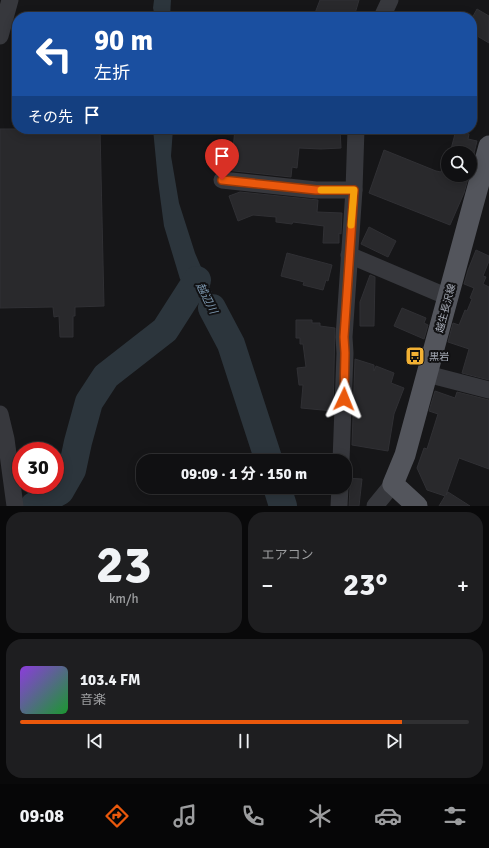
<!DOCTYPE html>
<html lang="ja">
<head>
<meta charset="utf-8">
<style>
	body { margin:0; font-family:Signika,"Noto Sans JP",sans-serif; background:#1e1e20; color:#f1f3f6; height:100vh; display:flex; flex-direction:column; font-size:15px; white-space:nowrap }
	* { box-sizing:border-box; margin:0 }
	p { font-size:13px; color:#9c9d9f }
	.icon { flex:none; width:22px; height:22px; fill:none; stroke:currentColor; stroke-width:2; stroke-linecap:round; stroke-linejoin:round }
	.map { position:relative; height:506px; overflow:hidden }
	.side { display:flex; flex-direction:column; gap:6px; padding:6px; background:#09090a; flex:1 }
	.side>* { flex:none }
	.top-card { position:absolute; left:12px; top:12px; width:465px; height:122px; border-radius:16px; box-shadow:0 2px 10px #0003,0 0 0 1px #303032; background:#1a4fa0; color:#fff; overflow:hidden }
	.fabs { position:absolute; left:441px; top:146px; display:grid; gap:8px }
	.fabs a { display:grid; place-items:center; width:36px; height:36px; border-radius:50%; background:#101012; box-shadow:0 2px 10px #0003,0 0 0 1px #303032; font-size:20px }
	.speed { position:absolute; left:12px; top:442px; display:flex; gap:8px; font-size:20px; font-weight:700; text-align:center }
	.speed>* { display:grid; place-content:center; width:52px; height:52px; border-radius:50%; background:#101012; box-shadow:0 2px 10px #0003,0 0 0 1px #303032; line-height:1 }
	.speed .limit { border:6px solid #d22; background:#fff; color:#111 }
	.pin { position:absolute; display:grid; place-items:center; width:34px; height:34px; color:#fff; margin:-41px -17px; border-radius:50% 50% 50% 0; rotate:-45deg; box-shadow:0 0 4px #0007 }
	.pin .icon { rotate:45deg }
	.me { position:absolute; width:44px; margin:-22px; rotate:2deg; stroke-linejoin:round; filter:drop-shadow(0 0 3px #0008) }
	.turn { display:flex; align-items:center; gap:14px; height:84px; padding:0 16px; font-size:18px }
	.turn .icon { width:52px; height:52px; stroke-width:2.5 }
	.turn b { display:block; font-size:28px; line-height:34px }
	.then { display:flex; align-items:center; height:38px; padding:0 16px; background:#0003; gap:8px; font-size:15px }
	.big { font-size:30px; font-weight:700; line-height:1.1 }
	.side .tile { flex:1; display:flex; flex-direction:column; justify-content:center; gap:6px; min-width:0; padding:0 14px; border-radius:16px; background:#1e1e20 }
	.side .dial { align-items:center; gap:0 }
	.dial b { font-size:52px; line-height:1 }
	.song { display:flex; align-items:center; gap:12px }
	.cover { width:48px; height:48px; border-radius:6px; background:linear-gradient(135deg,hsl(270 70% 55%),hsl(130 70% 35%)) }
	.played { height:4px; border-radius:2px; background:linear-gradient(90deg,#ea580c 85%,#303032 85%) }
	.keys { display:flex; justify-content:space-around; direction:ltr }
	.heat { display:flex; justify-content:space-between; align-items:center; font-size:22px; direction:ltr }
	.side .tiles { flex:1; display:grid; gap:6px; grid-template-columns:1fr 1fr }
	.tile:last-child { grid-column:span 2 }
	.trip { position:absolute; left:136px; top:454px; width:216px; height:40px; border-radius:16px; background:#101012; box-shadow:0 2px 10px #0003,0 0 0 1px #303032; font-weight:700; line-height:40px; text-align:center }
	.menu { display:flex; height:64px; justify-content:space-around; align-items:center; background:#060607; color:#9c9d9f }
	.menu .icon { width:28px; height:28px }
	.menu .current { color:#ea580c }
	.menu b { font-size:18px; color:#f1f3f6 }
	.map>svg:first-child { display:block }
</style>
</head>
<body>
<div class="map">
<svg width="489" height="506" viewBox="0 0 489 506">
	<rect width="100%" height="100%" fill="#161618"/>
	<g fill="#2c353c">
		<polygon points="154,0 171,0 170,17 155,17 153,8"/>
		<polygon points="153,129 173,129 171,156 179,203 195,253 236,349 180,279 164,226 158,181"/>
	</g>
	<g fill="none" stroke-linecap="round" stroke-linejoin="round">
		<g stroke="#2c353c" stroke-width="28">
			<polyline points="212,308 231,344 269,461"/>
			<polyline points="277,487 283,506"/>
			<polyline points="34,506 60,491 72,470 78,442 89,402 106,376 165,330 197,280"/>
		</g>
	</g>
	<g fill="#29292c" stroke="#303034">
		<polygon points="320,0 359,0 354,17 326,17 315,13"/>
		<polygon points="477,9 489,16 489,43 472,33 472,18"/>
		<polygon points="0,129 100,129 104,306 75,307 75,316 73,316 73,337 60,337 59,316 54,317 53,307 0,308"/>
		<polygon points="235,129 281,129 281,131 324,134 324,129 340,129 341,148 321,149 299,148 297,168 292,167 291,177 225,170 225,162 223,162 225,148 233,149"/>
		<polygon points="456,130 469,134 468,139 477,141 470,170 470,153 450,153"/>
		<polygon points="384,150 436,171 441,172 446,159 448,160 448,175 469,175 464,193 450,225 369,193"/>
		<polygon points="240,192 318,200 317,212 342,213 341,234 339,233 339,243 323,243 324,226 293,222 292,224 276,222 276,217 253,215 238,221 229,196"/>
		<polygon points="369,227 396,241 388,257 361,244"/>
		<polygon points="476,250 489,256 489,261 483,276 486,277 483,284 489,287 489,380 462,373 469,349 448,342 453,323 459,325 465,310 467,311 472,299 470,298 474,288 464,284 468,270"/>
		<polygon points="287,253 332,265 328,281 326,280 323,290 303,285 304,282 281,276"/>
		<polygon points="370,275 375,277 374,326 360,326 360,302"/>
		<polygon points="402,308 426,318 424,323 428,325 424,339 394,326"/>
		<polygon points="296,320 312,320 312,323 320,323 320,326 335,328 333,411 301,408 303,385 299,385 297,368 306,367 303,344 300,344 300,338 296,338"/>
		<polygon points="355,359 374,365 374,371 376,366 394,373 391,383 404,388 394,414 388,451 352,445"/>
		<polygon points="435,391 455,398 457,392 489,400 489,469 459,458 446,495 448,492 470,506 439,506 445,496 427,490 417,468 424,448 427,449 438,414 429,411"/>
		<polygon points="345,478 362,479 359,506 349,506 350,487 349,482"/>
	</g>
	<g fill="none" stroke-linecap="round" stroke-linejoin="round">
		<g stroke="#37383d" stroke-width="17">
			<polyline points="382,17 390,0"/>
			<polyline points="0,36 10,0"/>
			<polyline points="222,180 316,190 354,190"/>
			<polyline points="349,255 448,297"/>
			<polyline points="427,374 489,390"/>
			<polyline points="0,414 6,439 15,506"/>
			<polyline points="341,461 345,353 344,337 354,190 356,129"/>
			<polyline points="339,506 340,487"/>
			<polyline points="375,506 393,484"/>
		</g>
		<polyline stroke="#53555c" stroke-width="21" points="417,506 393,484 405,455 489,146"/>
	</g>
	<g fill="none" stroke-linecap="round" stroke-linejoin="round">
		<g stroke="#983908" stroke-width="10">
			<polyline id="route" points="222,180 316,190 354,190 344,337 345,353 344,399"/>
		</g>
		<use href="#route" stroke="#ea580c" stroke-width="7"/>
		<polyline stroke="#f59e0b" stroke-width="7" points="321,190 354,190 351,225"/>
	</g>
	<defs>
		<g id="bus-square" transform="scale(1)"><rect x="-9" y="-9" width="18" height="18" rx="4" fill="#f2b134" stroke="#111113"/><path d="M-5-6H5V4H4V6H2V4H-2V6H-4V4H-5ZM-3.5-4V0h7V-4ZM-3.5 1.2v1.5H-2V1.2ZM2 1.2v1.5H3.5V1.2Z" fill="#111"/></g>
	</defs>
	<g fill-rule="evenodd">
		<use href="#bus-square" x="415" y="356"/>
	</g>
	<g text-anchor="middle" stroke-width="4" stroke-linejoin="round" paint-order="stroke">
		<g font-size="10" fill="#a8adb8" stroke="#111113">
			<text transform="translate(445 308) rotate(-75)" y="4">越生長沢線</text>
		</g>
		<g font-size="10" fill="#a8adb8" stroke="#111113" text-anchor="start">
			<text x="429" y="360">黒岩</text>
		</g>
		<g font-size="11" font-style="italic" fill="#7f9bb3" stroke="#111113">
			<text transform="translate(207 298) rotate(63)" y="4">越辺川</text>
		</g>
	</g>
</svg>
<div class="fabs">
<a><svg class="icon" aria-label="search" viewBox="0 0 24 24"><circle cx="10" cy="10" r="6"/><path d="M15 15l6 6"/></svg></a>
</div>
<div class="speed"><div class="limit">30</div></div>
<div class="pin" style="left:222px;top:180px;background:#d93025"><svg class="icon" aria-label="arrive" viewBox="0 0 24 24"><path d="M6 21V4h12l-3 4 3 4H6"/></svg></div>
<svg class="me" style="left:344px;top:399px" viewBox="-20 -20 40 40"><path d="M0-17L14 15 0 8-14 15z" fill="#ea580c" stroke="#fff" stroke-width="4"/></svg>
<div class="trip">09:09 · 1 分 · 150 m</div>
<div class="top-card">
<div class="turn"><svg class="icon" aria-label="left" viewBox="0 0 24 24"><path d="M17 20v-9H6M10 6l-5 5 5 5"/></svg><div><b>90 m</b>左折</div></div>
<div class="then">その先<svg class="icon" aria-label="arrive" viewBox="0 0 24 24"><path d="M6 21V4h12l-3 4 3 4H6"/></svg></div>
</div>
</div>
<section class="side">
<div class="tiles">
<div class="tile dial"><b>23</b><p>km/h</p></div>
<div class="tile"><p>エアコン</p>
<div class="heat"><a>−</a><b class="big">23°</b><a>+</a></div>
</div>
<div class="tile">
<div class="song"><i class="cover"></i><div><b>103.4 FM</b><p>音楽</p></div></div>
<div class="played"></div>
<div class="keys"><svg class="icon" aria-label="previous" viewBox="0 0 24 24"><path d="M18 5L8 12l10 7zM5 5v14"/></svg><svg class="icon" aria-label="pause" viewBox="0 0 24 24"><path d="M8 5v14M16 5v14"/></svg><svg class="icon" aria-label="next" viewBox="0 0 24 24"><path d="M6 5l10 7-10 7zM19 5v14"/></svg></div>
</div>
</div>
</section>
<nav class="menu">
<b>09:08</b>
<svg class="icon current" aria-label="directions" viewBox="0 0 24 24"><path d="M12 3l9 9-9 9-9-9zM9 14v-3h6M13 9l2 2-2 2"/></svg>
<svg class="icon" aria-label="music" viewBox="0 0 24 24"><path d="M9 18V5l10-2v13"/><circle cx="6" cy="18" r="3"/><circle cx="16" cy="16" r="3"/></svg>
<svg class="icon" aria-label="phone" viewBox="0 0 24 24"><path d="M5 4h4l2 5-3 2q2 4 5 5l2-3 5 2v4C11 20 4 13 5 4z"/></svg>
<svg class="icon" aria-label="climate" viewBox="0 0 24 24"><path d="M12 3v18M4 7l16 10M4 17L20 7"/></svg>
<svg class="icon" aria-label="car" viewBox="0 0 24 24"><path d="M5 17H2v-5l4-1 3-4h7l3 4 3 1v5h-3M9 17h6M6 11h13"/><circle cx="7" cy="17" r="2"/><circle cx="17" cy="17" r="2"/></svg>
<svg class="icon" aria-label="filters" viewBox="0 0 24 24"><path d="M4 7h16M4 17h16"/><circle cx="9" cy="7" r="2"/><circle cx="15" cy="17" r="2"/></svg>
</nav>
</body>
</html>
